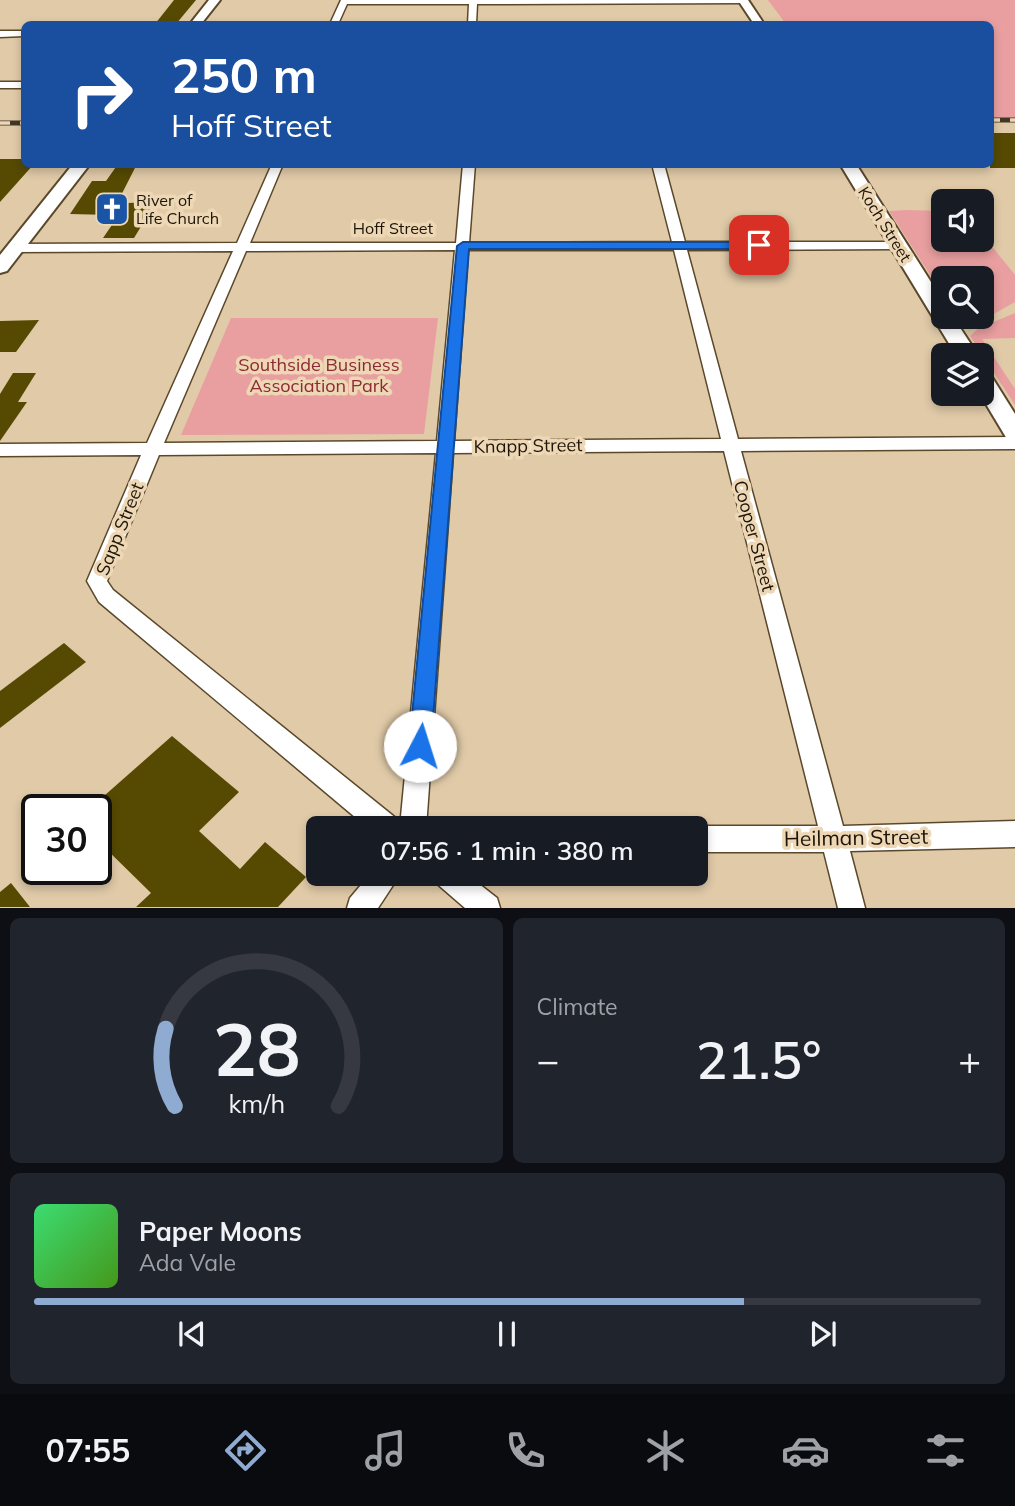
<!DOCTYPE html>
<html lang="en">
<head>
<meta charset="utf-8">
<style>
	body { margin:0; font-family:Mulish,sans-serif; background:#20242c; color:#f1f3f6; height:100vh; display:flex; flex-direction:column; font-size:26px; white-space:nowrap }
	* { box-sizing:border-box; margin:0 }
	p { font-size:23px; color:#9ea1a6 }
	.icon { flex:none; width:38px; height:38px; fill:none; stroke:currentColor; stroke-width:2; stroke-linecap:round; stroke-linejoin:round }
	.map { position:relative; height:908px; overflow:hidden }
	.panel { display:flex; flex-direction:column; gap:10px; padding:10px; background:#0d0f14; flex:1 }
	.panel>* { flex:none }
	.banner { position:absolute; left:21px; top:21px; width:973px; height:147px; border-radius:10px; box-shadow:0 4px 10px #0003; background:#1a4fa0; color:#fff; overflow:hidden }
	.controls { position:absolute; left:931px; top:189px; display:grid; gap:14px }
	.controls a { display:grid; place-items:center; width:63px; height:63px; border-radius:10px; background:#171b24; box-shadow:0 4px 10px #0003; font-size:35px }
	.speed { position:absolute; left:21px; top:794px; display:flex; gap:14px; font-size:35px; font-weight:700; text-align:center }
	.speed>* { display:grid; place-content:center; width:91px; height:91px; border-radius:50%; background:#171b24; box-shadow:0 4px 10px #0003; line-height:1 }
	.speed .limit { border:4px solid #111; border-radius:10px; background:#fff; color:#111 }
	.pin { position:absolute; display:grid; place-items:center; width:60px; height:60px; color:#fff; margin:-30px; border-radius:14px; box-shadow:0 4px 10px #0006 }
	.me { position:absolute; width:77px; margin:-38px; rotate:5deg; stroke-linejoin:round; filter:drop-shadow(0 0 5px #0008) }
	.turn { display:flex; align-items:center; gap:24px; height:147px; padding:0 35px; font-size:32px }
	.turn .icon { width:91px; height:91px; stroke-width:2.5 }
	.turn b { display:block; font-size:49px; line-height:60px }
	.big { font-size:52px; font-weight:600; line-height:1.1 }
	.panel .widget { flex:1; display:flex; flex-direction:column; justify-content:center; gap:10px; min-width:0; padding:0 24px; border-radius:10px; background:#20242c }
	.panel .dial { align-items:center; gap:0 }
	.dial svg { height:182px; overflow:visible; fill:none; stroke:#363941; stroke-width:7; stroke-linecap:round; text-anchor:middle }
	.dial text { fill:#f1f3f6; stroke:none }
	.song { display:flex; align-items:center; gap:21px }
	.cover { width:84px; height:84px; border-radius:10px; background:linear-gradient(135deg,hsl(140 70% 55%),hsl(100 70% 35%)) }
	.played { height:7px; border-radius:4px; background:linear-gradient(90deg,#90abd2 75%,#363941 75%) }
	.keys { display:flex; justify-content:space-around; direction:ltr }
	.heat { display:flex; justify-content:space-between; align-items:center; font-size:38px; direction:ltr }
	.panel .tiles { flex:1; display:grid; gap:10px; grid-template-columns:1fr 1fr }
	.widget:last-child { grid-column:span 2 }
	.trip { position:absolute; left:306px; top:816px; width:402px; height:70px; border-radius:10px; background:#171b24; box-shadow:0 4px 10px #0003; font-weight:600; line-height:70px; text-align:center }
	.menu { display:flex; height:112px; justify-content:space-around; align-items:center; background:#090b0e; color:#9ea1a6 }
	.menu .icon { width:49px; height:49px }
	.menu .on { color:#90abd2 }
	.menu b { font-size:32px; color:#f1f3f6 }
	.map>svg:first-child { display:block }
</style>
</head>
<body>
<div class="map">
<svg width="1015" height="908" viewBox="0 0 1015 908">
	<rect width="100%" height="100%" fill="#e0caa8"/>
	<g fill="#e99fa0">
		<polygon points="768,0 1015,0 1015,119 991,119 990,24 786,24"/>
		<polygon points="907,210 943,211 943,240 982,240 982,234 1015,275 1015,302 992,315 964,322 958,317 982,317 982,278 943,278 943,295 889,211"/>
		<polygon points="1015,313 1015,338 982,339 1015,389 1015,405 970,336 979,328"/>
		<polygon points="231,318 438,318 424,434 181,435"/>
	</g>
	<g fill="#564a02">
		<polygon points="174,0 196,0 176,24 155,24"/>
		<rect x="990" y="133" width="25" height="35"/>
		<polygon points="0,159 24,159 24,164 34,164 0,202"/>
		<polygon points="118,164 137,164 111,215 70,214 92,181 106,181"/>
		<polygon points="156,202 134,238 103,238 127,203"/>
		<polygon points="39,320 16,352 0,352 0,321"/>
		<polygon points="13,373 36,373 18,402 27,402 0,441 0,394"/>
		<polygon points="64,643 86,662 0,728 0,691"/>
		<polygon points="172,736 239,792 199,831 240,869 265,842 306,877 278,907 136,907 151,893 96,839 96,803"/>
		<polygon points="11,883 30,907 0,907 0,892"/>
	</g>
	<g fill="none" stroke-linecap="round" stroke-linejoin="round">
		<g stroke="#5b482b" stroke-width="3">
			<g id="street">
				<polygon points="341,0 747,0 748,1 744,3 477,4 476,24 468,24 469,4 347,4 338,24 330,24"/>
				<polygon points="0,31 24,31 24,36 0,37"/>
				<rect x="0" y="82" width="24" height="6"/>
				<path d="M272 164H283L250 243H456L463 164H475L469 243 672 242 652 164H664L685 242H903V248L898 249 687 250 738 439 1015 437V449L741 451 843 826 1015 821V847L850 851 865 908H838L824 852H696V828H693L696 826H818L724 451 453 453 426 828H368L99 602 87 581 141 455 0 456V444L147 443 233 251 14 252 7 248 14 244 237 243ZM455 250 437 441 164 443 246 251ZM468 250H674L721 439 454 441ZM436 453 400 827 397 819 113 590 107 581 159 455Z"/>
				<polygon points="371,873 401,873 378,908 347,908 350,898"/>
				<polygon points="431,873 465,873 497,898 500,908 465,908 435,882"/>
			</g>
		</g>
		<g stroke="#5b482b" stroke-width="4">
			<g id="secondary">
				<polygon points="209,0 220,0 201,24 190,24"/>
				<polygon points="738,0 748,0 764,24 754,24"/>
				<polygon points="73,164 90,164 7,271 0,273 0,255"/>
				<polygon points="840,164 856,164 943,301 943,317 953,317 978,355 956,355"/>
				<polygon points="982,372 990,374 1015,414 1015,441 1007,439 980,394"/>
			</g>
		</g>
		<use href="#street" fill="#fff" fill-rule="evenodd"/>
		<use href="#secondary" fill="#fff" fill-rule="evenodd"/>
		<g stroke="#423727" stroke-width="5">
			<g id="rail">
				<polyline points="990,120 1015,120"/>
				<polyline points="0,123 24,123"/>
			</g>
		</g>
		<use href="#rail" stroke="#edd7b5" stroke-width="3.5" stroke-dasharray="10" stroke-linecap="butt"/>
	</g>
	<polygon fill="#1a73e8" stroke="#114b97" stroke-width="2" points="463,242 759,242 765,245 759,249 469,249 431,746 427,753 420,756 412,753 409,746 457,246"/>
	<defs>
		<g id="church-square" transform="scale(1.75)"><rect x="-9" y="-9" width="18" height="18" rx="4" fill="#1a54a5" stroke="#edd7b5"/><path d="M-1.2-6h2.4v3.5h3.3v2.4h-3.3V6h-2.4V-.1h-3.3v-2.4h3.3Z" fill="#fff"/></g>
	</defs>
	<g fill-rule="evenodd">
		<use href="#church-square" x="112" y="209"/>
	</g>
	<g text-anchor="middle" stroke-width="7" stroke-linejoin="round" paint-order="stroke">
		<g font-size="16" fill="#1d1509" stroke="#edd7b5" text-anchor="start">
			<text x="136" y="206">River of<tspan x="136" dy="18">Life Church</tspan></text>
		</g>
		<g font-size="16" fill="#1d1509" stroke="#edd7b5">
			<text transform="translate(885 224) rotate(58)" y="6">Koch Street</text>
			<text x="393" y="234">Hoff Street</text>
		</g>
		<g font-size="18" fill="#8e2a36" stroke="#edd7b5">
			<text x="319" y="371">Southside Business<tspan x="319" dy="21">Association Park</tspan></text>
		</g>
		<g font-size="18" fill="#1d1509" stroke="#edd7b5">
			<text transform="translate(528 446) rotate(-1)" y="6">Knapp Street</text>
			<text transform="translate(120 529) rotate(-68)" y="6">Sapp Street</text>
			<text transform="translate(754 536) rotate(75)" y="6">Cooper Street</text>
		</g>
		<g font-size="21" fill="#1d1509" stroke="#edd7b5">
			<text transform="translate(856 838) rotate(-1)" y="7">Heilman Street</text>
		</g>
	</g>
</svg>
<div class="controls">
<a><svg class="icon" aria-label="sound" viewBox="0 0 24 24"><path d="M4 9h4l5-4v14l-5-4H4zM17 9q2 3 0 6"/></svg></a>
<a><svg class="icon" aria-label="search" viewBox="0 0 24 24"><circle cx="10" cy="10" r="6"/><path d="M15 15l6 6"/></svg></a>
<a><svg class="icon" aria-label="layers" viewBox="0 0 24 24"><path d="M12 4l9 5-9 5-9-5zM3 14l9 5 9-5"/></svg></a>
</div>
<div class="speed"><div class="limit">30</div></div>
<div class="pin" style="left:759px;top:245px;background:#d93025"><svg class="icon" aria-label="arrive" viewBox="0 0 24 24"><path d="M6 21V4h12l-3 4 3 4H6"/></svg></div>
<svg class="me" style="left:420px;top:746px" viewBox="-20 -20 40 40"><circle r="19" fill="#fff"/><path d="M0-13L10 11 0 6-10 11z" fill="#1a73e8"/></svg>
<div class="trip">07:56 · 1 min · 380 m</div>
<div class="banner">
<div class="turn"><svg class="icon" aria-label="right" viewBox="0 0 24 24"><path d="M7 20v-9h11M14 6l5 5-5 5"/></svg><div><b>250 m</b>Hoff Street</div></div>
</div>
</div>
<section class="panel">
<div class="tiles">
<div class="widget dial"><svg viewBox="0 0 100 80">
<path d="M14 69A42 42 0 1 1 86 69"/>
<path d="M14 69A42 42 0 0 1 10 35" stroke="#90abd2"/>
<text x="50" y="56" font-size="32" font-weight="700">28</text>
<text x="50" y="72" font-size="11">km/h</text>
</svg></div>
<div class="widget"><p>Climate</p>
<div class="heat"><a>−</a><b class="big">21.5°</b><a>+</a></div>
</div>
<div class="widget">
<div class="song"><i class="cover"></i><div><b>Paper Moons</b><p>Ada Vale</p></div></div>
<div class="played"></div>
<div class="keys"><svg class="icon" aria-label="previous" viewBox="0 0 24 24"><path d="M18 5L8 12l10 7zM5 5v14"/></svg><svg class="icon" aria-label="pause" viewBox="0 0 24 24"><path d="M8 5v14M16 5v14"/></svg><svg class="icon" aria-label="next" viewBox="0 0 24 24"><path d="M6 5l10 7-10 7zM19 5v14"/></svg></div>
</div>
</div>
</section>
<nav class="menu">
<b>07:55</b>
<svg class="icon on" aria-label="directions" viewBox="0 0 24 24"><path d="M12 3l9 9-9 9-9-9zM9 14v-3h6M13 9l2 2-2 2"/></svg>
<svg class="icon" aria-label="music" viewBox="0 0 24 24"><path d="M9 18V5l10-2v13"/><circle cx="6" cy="18" r="3"/><circle cx="16" cy="16" r="3"/></svg>
<svg class="icon" aria-label="phone" viewBox="0 0 24 24"><path d="M5 4h4l2 5-3 2q2 4 5 5l2-3 5 2v4C11 20 4 13 5 4z"/></svg>
<svg class="icon" aria-label="climate" viewBox="0 0 24 24"><path d="M12 3v18M4 7l16 10M4 17L20 7"/></svg>
<svg class="icon" aria-label="car" viewBox="0 0 24 24"><path d="M5 17H2v-5l4-1 3-4h7l3 4 3 1v5h-3M9 17h6M6 11h13"/><circle cx="7" cy="17" r="2"/><circle cx="17" cy="17" r="2"/></svg>
<svg class="icon" aria-label="filters" viewBox="0 0 24 24"><path d="M4 7h16M4 17h16"/><circle cx="9" cy="7" r="2"/><circle cx="15" cy="17" r="2"/></svg>
</nav>
</body>
</html>
